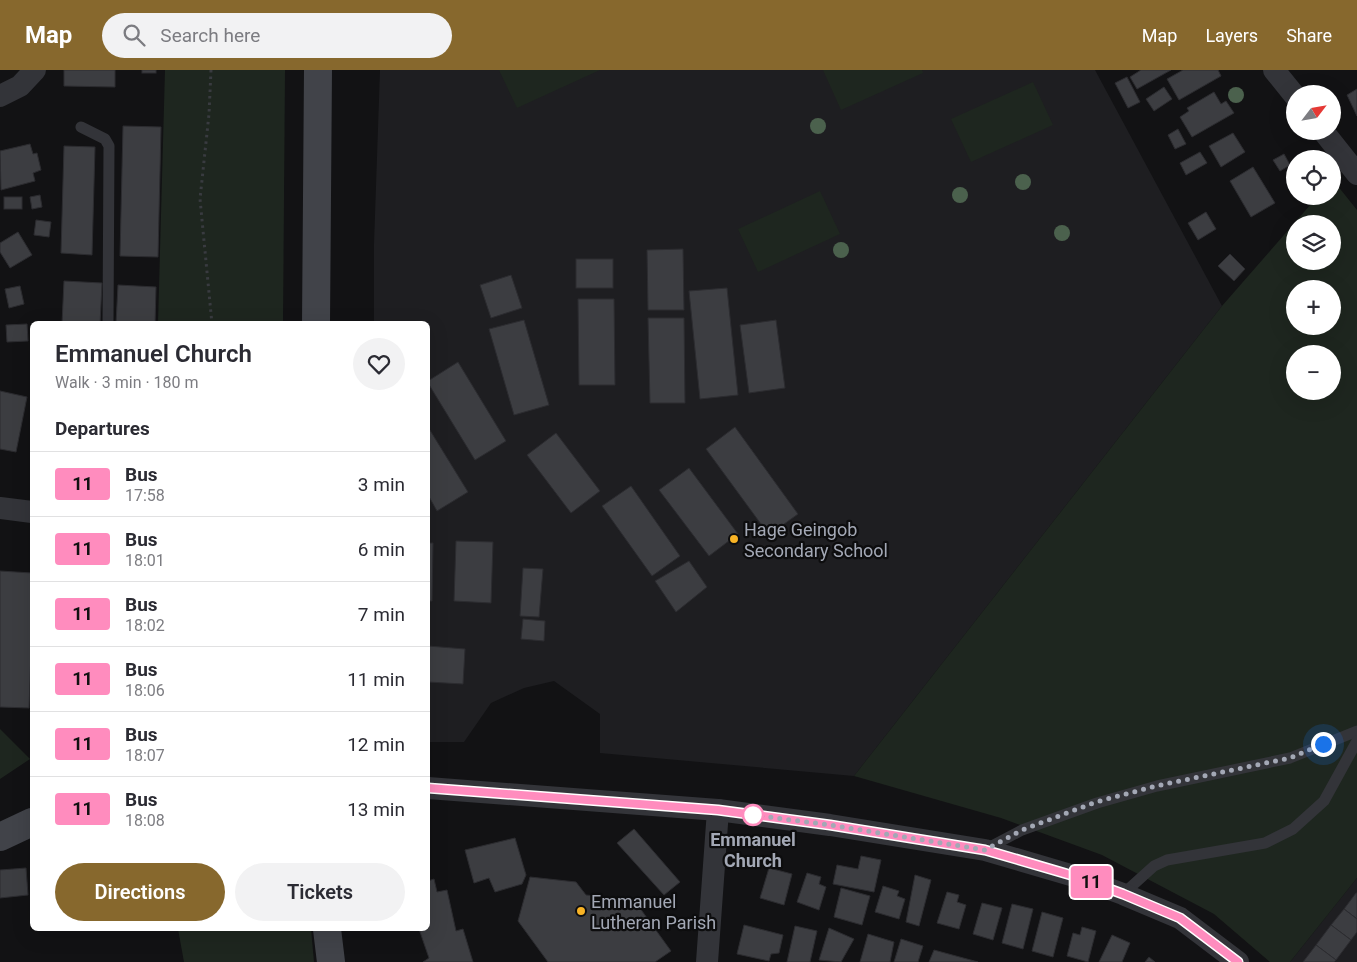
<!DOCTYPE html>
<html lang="en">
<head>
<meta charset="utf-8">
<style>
  body { margin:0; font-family:Roboto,sans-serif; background:#f2f2f3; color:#2b2b33; height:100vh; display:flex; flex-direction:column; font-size:19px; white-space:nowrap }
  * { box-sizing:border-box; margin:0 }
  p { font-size:16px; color:#7c7c81 }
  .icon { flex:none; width:28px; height:28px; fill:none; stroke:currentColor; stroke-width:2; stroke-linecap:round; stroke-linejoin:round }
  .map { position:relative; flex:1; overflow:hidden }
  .sheet { position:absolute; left:30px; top:251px; width:400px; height:610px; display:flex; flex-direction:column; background:#fff; border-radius:8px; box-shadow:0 5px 20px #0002 }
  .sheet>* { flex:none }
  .badge { padding:0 10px; border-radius:4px; font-size:18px; line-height:32px }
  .needle { width:32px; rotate:59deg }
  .buttons { position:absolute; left:1286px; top:15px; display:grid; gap:10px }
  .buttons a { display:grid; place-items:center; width:55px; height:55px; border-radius:50%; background:#fff; box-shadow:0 5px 20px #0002; font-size:25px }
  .you { position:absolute; width:25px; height:25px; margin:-12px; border:4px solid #fff; border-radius:50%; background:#1a73e8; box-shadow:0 0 0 8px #1a73e833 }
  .map>.badge { position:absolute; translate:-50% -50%; box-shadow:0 0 0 2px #fff }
  h2 { padding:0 25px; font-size:19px; line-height:45px }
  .round { display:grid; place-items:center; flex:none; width:52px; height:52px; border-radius:26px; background:#f2f2f3 }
  .headline { display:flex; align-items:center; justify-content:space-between; height:85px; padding:0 25px }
  h1 { font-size:24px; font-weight:600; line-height:38px }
  .action { display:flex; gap:10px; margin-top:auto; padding:10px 25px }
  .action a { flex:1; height:58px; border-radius:30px; background:#87682d; color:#fff; font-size:20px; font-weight:600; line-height:58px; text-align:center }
  .action a+a { background:#f2f2f3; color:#2b2b33 }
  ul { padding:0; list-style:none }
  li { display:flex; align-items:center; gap:15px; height:65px; padding:0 25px; border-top:1px solid #e1e1e2 }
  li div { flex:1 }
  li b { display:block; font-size:19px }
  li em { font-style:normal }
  li .badge { min-width:55px; font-weight:700; text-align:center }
  header { display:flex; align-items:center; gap:30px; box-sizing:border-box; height:70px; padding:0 25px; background:#87682d; color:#fff }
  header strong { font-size:24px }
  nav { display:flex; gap:28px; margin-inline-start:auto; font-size:18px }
  .search { width:350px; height:45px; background:#f2f2f3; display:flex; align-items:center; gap:12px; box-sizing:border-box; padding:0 18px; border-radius:28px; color:#7c7c81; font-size:19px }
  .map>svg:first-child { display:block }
  .built { fill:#1e1e21 }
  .green { fill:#1e261f; fill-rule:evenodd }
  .building { fill:#3c3d41; stroke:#2c2c30 }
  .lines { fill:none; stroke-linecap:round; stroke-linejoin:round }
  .path { stroke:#393b40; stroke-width:3; stroke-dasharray:2.5 4; stroke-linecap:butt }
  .lane { stroke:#333439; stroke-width:11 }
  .street { stroke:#333439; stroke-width:22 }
  .secondary { stroke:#414349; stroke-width:28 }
  .tree { fill:#4b614d }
  .line-casing { stroke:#fff; stroke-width:11 }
  .line { stroke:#ff8cbe; stroke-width:8 }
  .walk { stroke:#a3a8b5; stroke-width:5; stroke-dasharray:0 9 }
  .poi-dot { fill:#f8b325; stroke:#0d0d0e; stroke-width:2 }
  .stop-dot { fill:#fff; stroke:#ff8cbe; stroke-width:2.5 }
  .labels { text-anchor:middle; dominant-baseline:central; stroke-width:4.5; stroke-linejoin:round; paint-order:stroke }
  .poi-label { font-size:18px; fill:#a3a8b5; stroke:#0d0d0e; text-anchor:start }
  .stop-label { font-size:18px; font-weight:bold; fill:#a3a8b5; stroke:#0d0d0e }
</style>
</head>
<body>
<header>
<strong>Map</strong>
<div class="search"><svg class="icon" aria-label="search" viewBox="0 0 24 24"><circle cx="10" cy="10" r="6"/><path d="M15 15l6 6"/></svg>Search here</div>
<nav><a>Map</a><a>Layers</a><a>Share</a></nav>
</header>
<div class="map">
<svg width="1357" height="892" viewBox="0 0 1357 892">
  <rect width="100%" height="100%" fill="#121214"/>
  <!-- built -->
  <g class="built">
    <polygon points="380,0 1095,0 1222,236 854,706 600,683 600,644 554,611 524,618 491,633 464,672 428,672 428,254 374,254 374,174"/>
    <polygon points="1357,808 1357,892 1290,892"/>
  </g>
  <!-- green -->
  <g class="green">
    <polygon points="165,0 285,0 283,254 158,254"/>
    <polygon points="499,0 600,0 517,38"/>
    <polygon points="823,0 922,0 923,3 841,40"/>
    <polygon points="1033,12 1053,55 971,92 951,49"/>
    <path d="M1333,110l24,30v668l-67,84h-20l-56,-48 -112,-59 -101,-37 -147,-42 368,-470 96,-110h14zM1295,154h37v37h-37zM1295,219h37v37h-37zM1295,284h37v37h-37z"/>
    <polygon points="820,121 840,164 758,202 738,159"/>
    <polygon points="0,659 30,689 0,709"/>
    <polygon points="178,859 311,859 314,892 184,892"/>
  </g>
  <!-- building -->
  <g class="building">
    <polygon points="64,0 115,0 115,17 64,16"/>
    <rect x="142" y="0" width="14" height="3"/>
    <polygon points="1141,0 1171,0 1137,19 1130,7"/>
    <polygon points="1183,0 1218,0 1221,6 1179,30 1167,9"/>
    <polygon points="1127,7 1140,32 1128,38 1115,13"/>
    <polygon points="1164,17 1172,29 1154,41 1146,29"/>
    <polygon points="1357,19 1357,46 1347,25"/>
    <polygon points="1214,22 1221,34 1226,31 1234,43 1192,67 1180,47 1189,41 1187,38"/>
    <polygon points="123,56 161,57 158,187 120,186"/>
    <polygon points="1178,59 1186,74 1175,79 1168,65"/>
    <polygon points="1233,63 1245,82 1221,97 1209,76"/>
    <polygon points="30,74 33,84 37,83 41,100 33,103 35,111 1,120 0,81"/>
    <polygon points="64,76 95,77 92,185 61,183"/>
    <polygon points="1200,82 1207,93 1186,105 1180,93"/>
    <polygon points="1284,84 1290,95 1280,101 1273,90"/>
    <polygon points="1253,97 1275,133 1251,147 1230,111"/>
    <polygon points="40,125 42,137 32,139 30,127"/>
    <rect x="4" y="127" width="18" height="12"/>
    <polygon points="1206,142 1216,159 1198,170 1188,153"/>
    <polygon points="36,150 51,152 49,167 34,165"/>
    <polygon points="18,162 32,185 10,198 0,182 0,173"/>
    <polygon points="683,179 684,240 648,240 647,180"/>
    <polygon points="1230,184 1245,199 1234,211 1218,196"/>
    <rect x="576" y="189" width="37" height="29"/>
    <polygon points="511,205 522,238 491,248 480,215"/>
    <polygon points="64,211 102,213 100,254 62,254"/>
    <polygon points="118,215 156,217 155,254 116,254"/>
    <polygon points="20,216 24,234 9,238 5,219"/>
    <polygon points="727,218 738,325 700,329 689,221"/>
    <polygon points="578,229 614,229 615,315 579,315"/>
    <polygon points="648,248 684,248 685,333 650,333"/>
    <polygon points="524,250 549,335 514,345 489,259"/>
    <polygon points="776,250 785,318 749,323 740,255"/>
    <polygon points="27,254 28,271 7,272 6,255"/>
    <polygon points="458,292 506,371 475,390 428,313 428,311"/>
    <polygon points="0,321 27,327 16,382 0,379"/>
    <polygon points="428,357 468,422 437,441 428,425"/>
    <polygon points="735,357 798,444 769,465 706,379"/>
    <polygon points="556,363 600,421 571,443 527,385"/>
    <polygon points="689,398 738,464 709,486 659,420"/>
    <polygon points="631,416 680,486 652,506 602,436"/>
    <polygon points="456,471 493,472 491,533 454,531"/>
    <polygon points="428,473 433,473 432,531 428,531"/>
    <polygon points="689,491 707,517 676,542 655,511"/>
    <polygon points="523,498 543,499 539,547 520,546"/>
    <polygon points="0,501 32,503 32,553 29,638 0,637"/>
    <polygon points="523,549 545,551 544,571 521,569"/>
    <polygon points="428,576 465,579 463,614 428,612"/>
    <polygon points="634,759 680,812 664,825 617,773"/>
    <polygon points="515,768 526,805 522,814 495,822 489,808 474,813 465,780"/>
    <polygon points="861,786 881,790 874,822 833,814 837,795 858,799"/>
    <polygon points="26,798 28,825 0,828 0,800"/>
    <polygon points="769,798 792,804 784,835 760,828"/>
    <polygon points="807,803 821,807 819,814 826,817 819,840 797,832"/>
    <polygon points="915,805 931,810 919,856 906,852"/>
    <polygon points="530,807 576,812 586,825 634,830 671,881 655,892 548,892 518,851"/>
    <polygon points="434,809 437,822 447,820 456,861 463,859 473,892 423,892 429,888 419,859 428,859 428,811"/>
    <polygon points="883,816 899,821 897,826 905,829 899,849 875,842"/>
    <polygon points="841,818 870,826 862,855 834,847"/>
    <polygon points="947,822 959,825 957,832 966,835 959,859 937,853"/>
    <polygon points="1356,823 1357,823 1357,849 1344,839"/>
    <polygon points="982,833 1002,838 993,870 973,864"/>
    <polygon points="1012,834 1033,839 1023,879 1002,873"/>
    <polygon points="1344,839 1357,849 1357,862 1351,870 1331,855"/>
    <polygon points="1042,842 1063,848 1053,887 1032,881"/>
    <polygon points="744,855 783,865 779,883 771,884 769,891 737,884"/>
    <polygon points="1331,855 1351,870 1336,890 1316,875"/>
    <polygon points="795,856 817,861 810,892 787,892"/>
    <polygon points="1082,857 1096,861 1088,892 1067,886 1073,863 1080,865"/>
    <polygon points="829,858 854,869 841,892 819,890"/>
    <polygon points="868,864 894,872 890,892 860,892"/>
    <polygon points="1112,865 1130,873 1122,892 1099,892"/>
    <polygon points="901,869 923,876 918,892 894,892"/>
    <polygon points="1316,875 1336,890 1334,892 1303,892"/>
    <polygon points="934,880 978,892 929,892"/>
    <polygon points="1149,887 1155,892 1145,892"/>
  </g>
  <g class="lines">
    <!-- path -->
    <polyline class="path" points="211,0 209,44 200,129 212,254"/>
    <!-- lane -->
    <g class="lane">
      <polyline points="81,57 105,69 109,76 108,254"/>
      <polyline points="986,779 1022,760 1097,733 1157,716 1290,688 1357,661"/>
      <polyline points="1123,824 1154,796 1167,790 1265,773 1293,759 1324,731 1357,671"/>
    </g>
    <!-- street -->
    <g class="street">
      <polyline points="1274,0 1295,26"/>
      <polyline points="0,26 20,16 35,0"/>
      <polyline points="1323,61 1357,104"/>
      <polyline points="0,438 32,442"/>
      <polyline points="428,718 718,740 830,755 985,780 1074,806 1123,824 1180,848 1238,892"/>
      <polyline points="707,892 718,740"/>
    </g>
    <!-- secondary -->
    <g class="secondary">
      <polyline points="316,254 318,0"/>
      <polyline points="0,767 32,752"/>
      <polyline points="327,859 331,892"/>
    </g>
  </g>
  <!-- trees -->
  <g class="tree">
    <circle cx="1236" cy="25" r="8"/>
    <circle cx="818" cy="56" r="8"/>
    <circle cx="1023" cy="112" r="8"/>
    <circle cx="960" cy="125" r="8"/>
    <circle cx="1062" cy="163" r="8"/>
    <circle cx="841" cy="180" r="8"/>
  </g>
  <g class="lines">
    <!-- line casing -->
    <g class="line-casing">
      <polyline id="line" points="428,718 718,740 830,755 985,780 1074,806 1123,824 1180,848 1238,892"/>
    </g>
    <!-- line -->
    <use href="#line" class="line"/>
    <!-- walk -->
    <polyline class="walk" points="753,745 830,755 985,780 1022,760 1096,732 1156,716 1290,688 1323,674"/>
  </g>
  <!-- markers -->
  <g class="poi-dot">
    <circle cx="734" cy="469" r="5"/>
    <circle cx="581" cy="841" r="5"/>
  </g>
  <circle class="stop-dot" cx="753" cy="745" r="10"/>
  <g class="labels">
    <!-- poi labels -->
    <g class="poi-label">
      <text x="744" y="459">Hage Geingob<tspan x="744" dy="21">Secondary School</tspan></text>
      <text x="591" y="831">Emmanuel<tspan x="591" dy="21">Lutheran Parish</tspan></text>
    </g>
    <!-- stop labels -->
    <g class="stop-label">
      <text x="753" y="769">Emmanuel<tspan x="753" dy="21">Church</tspan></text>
    </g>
  </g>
</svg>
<div class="buttons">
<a><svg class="needle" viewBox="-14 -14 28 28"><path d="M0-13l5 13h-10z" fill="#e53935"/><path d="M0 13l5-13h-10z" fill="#7c7c81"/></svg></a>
<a><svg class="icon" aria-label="locate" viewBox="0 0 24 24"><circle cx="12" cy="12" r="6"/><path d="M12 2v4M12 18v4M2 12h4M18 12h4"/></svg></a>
<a><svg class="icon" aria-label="layers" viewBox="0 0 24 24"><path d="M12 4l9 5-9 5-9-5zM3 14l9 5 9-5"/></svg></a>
<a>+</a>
<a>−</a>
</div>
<div class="you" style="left:1323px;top:674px"></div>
<b class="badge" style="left:1091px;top:812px;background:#ff8cbe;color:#111">11</b>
<section class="sheet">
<div class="headline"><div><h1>Emmanuel Church</h1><p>Walk · 3 min · 180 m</p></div><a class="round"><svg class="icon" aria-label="heart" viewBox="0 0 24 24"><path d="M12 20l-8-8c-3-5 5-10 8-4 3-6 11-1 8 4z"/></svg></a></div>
<h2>Departures</h2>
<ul>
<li><span class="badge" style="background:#ff8cbe;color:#111">11</span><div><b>Bus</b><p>17:58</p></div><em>3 min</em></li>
<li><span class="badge" style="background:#ff8cbe;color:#111">11</span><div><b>Bus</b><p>18:01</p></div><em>6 min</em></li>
<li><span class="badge" style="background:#ff8cbe;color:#111">11</span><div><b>Bus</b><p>18:02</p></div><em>7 min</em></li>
<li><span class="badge" style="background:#ff8cbe;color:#111">11</span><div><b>Bus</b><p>18:06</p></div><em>11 min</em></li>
<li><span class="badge" style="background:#ff8cbe;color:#111">11</span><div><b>Bus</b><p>18:07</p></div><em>12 min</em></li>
<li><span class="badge" style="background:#ff8cbe;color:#111">11</span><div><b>Bus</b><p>18:08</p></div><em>13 min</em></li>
</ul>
<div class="action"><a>Directions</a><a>Tickets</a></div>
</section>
</div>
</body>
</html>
